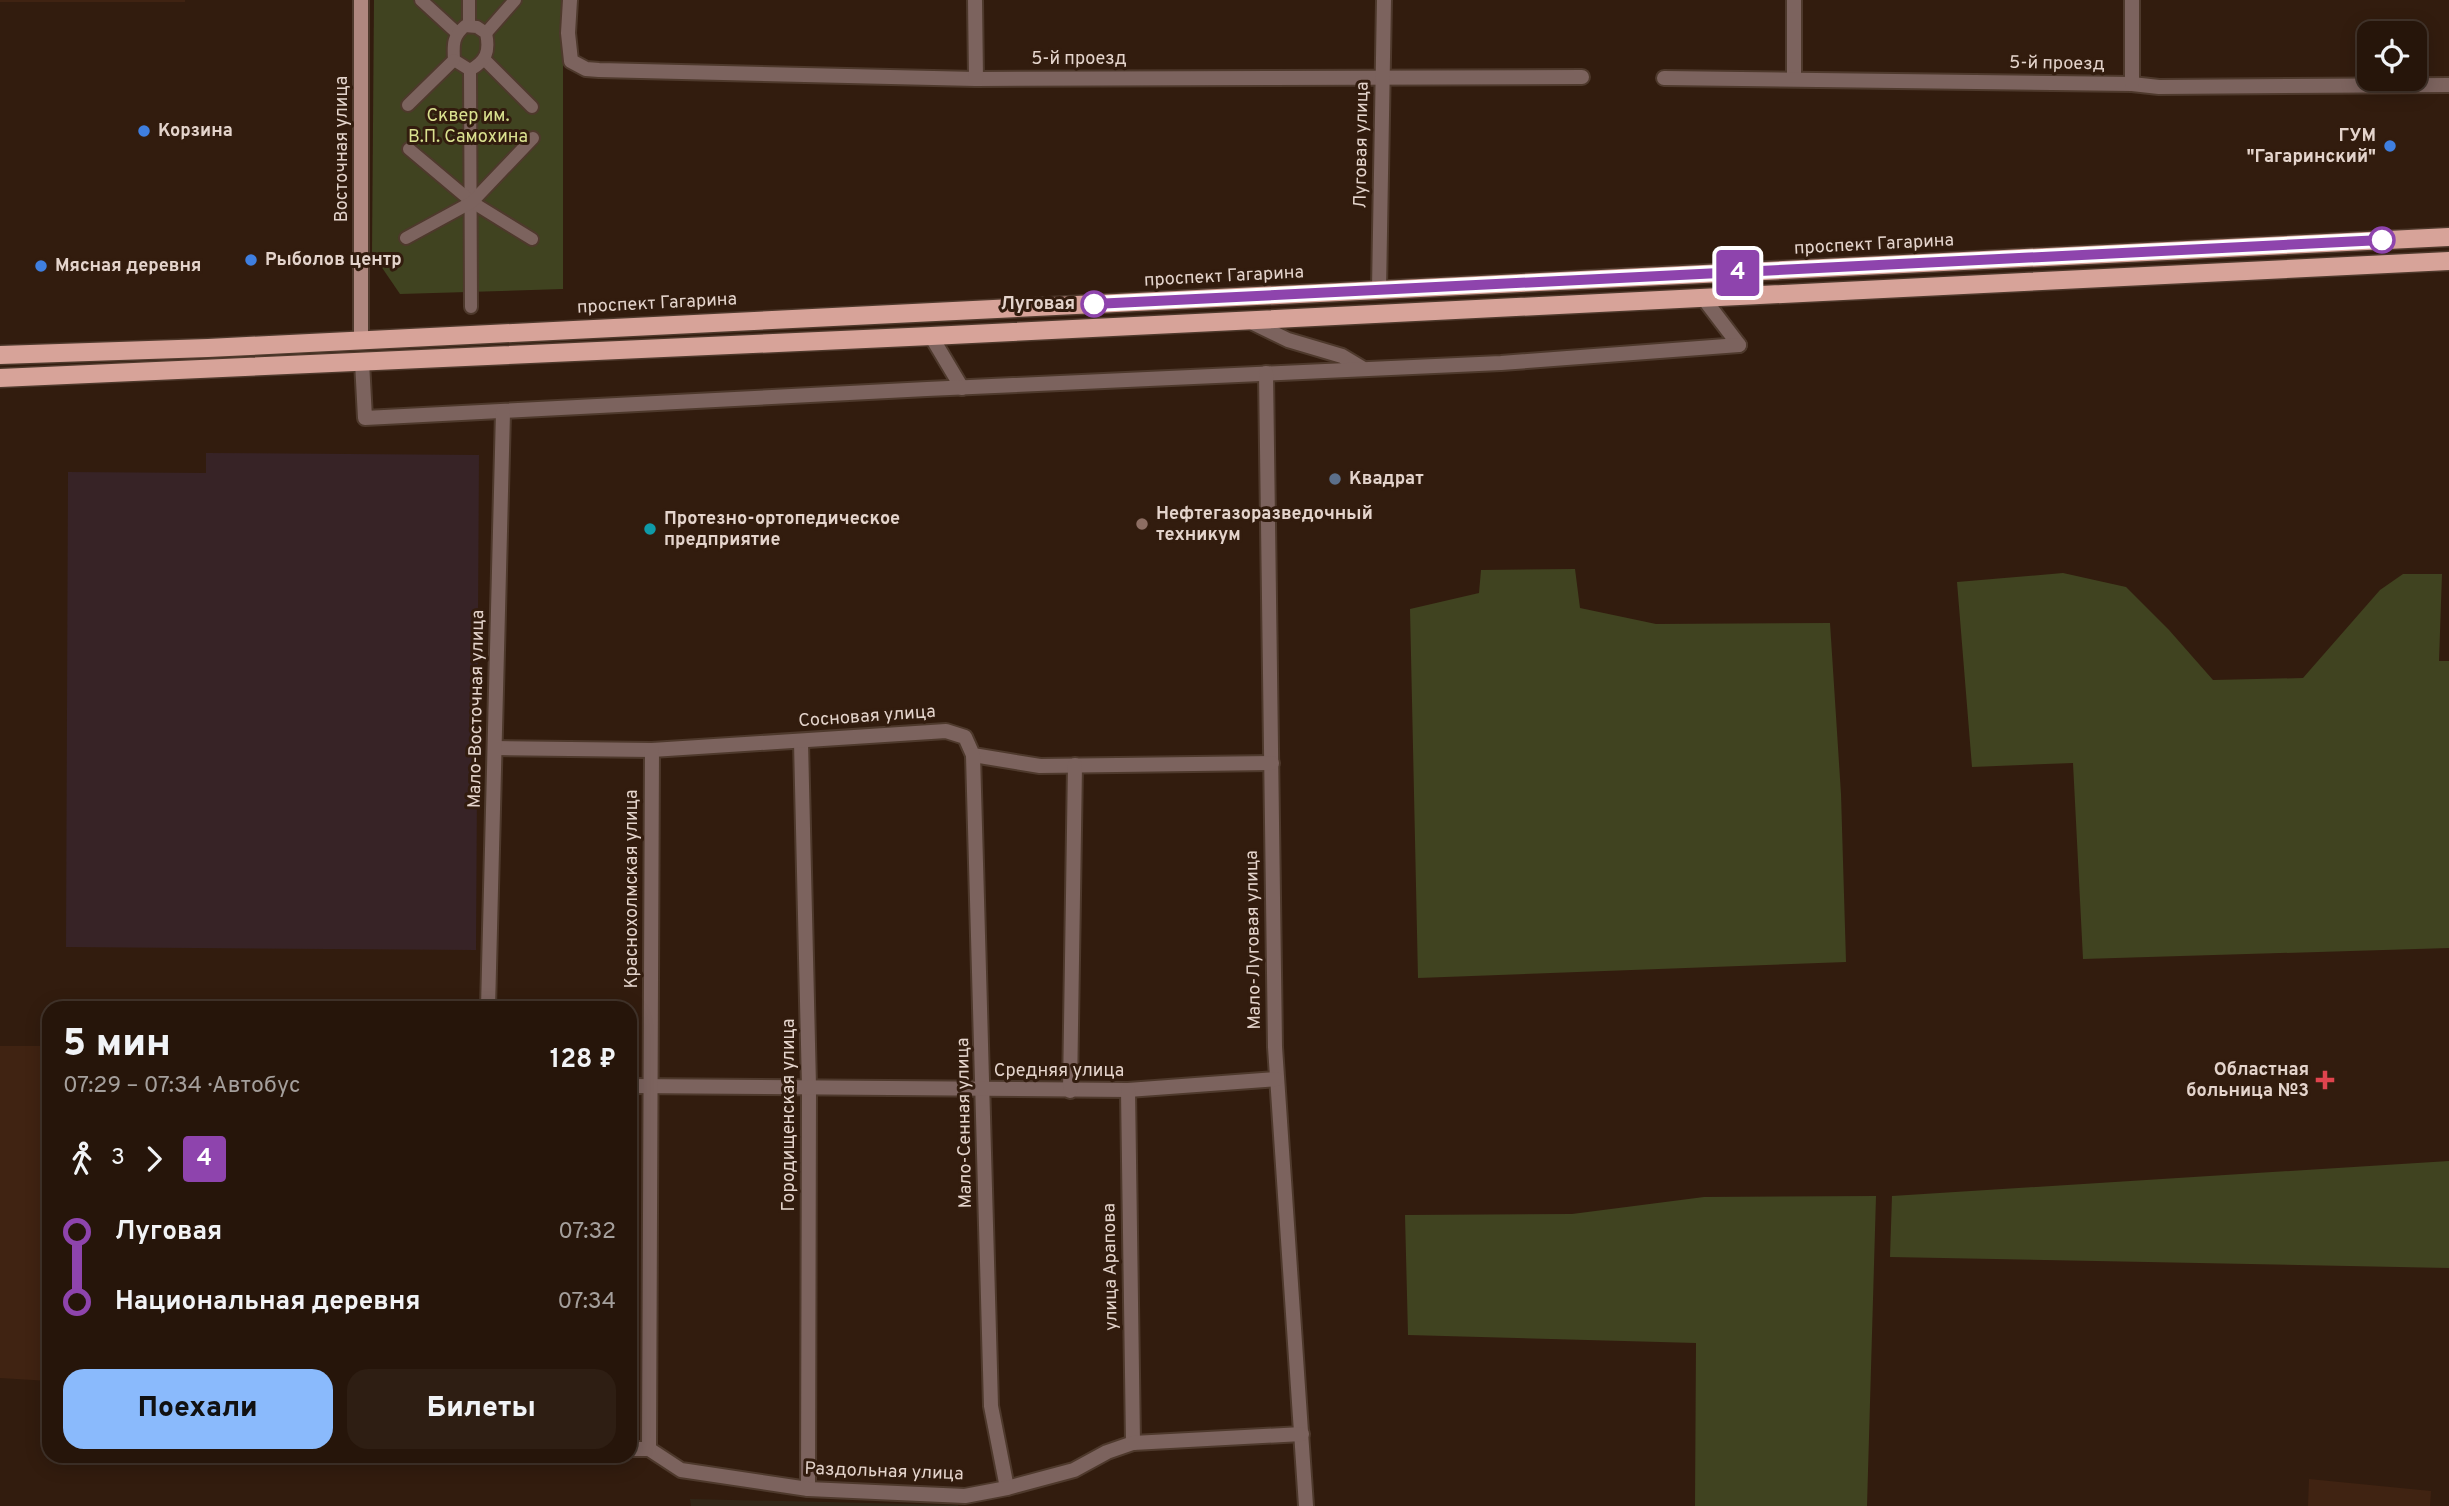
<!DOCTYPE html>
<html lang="ru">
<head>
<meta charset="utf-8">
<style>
  body { margin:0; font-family:Overpass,sans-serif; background:#2e1e13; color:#f1f3f6; height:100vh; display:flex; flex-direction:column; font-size:26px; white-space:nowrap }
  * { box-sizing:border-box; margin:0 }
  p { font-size:23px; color:#a49f9c }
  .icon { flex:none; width:38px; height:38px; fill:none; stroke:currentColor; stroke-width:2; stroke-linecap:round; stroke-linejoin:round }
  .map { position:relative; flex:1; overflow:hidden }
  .side { position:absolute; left:42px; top:1001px; width:595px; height:462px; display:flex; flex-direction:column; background:#26150a; border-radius:21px; box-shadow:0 4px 18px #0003,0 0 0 2px #42342b }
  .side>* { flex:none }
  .badge { padding:0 14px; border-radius:5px; font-size:24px; line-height:46px }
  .buttons { position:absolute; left:2357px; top:21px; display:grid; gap:14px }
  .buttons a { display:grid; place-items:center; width:70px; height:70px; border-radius:14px; background:#26150a; box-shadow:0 4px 18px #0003,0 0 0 2px #42342b; font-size:35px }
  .map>.badge { position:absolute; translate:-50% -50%; box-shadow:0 0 0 4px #fff }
  .legs { display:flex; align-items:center; gap:10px; height:77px; padding:0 21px; font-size:23px }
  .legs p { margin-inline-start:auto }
  .headline { display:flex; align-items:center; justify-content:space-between; height:119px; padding:0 21px }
  h1 { font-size:38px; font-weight:800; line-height:52px }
  .cta { display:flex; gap:14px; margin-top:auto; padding:14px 21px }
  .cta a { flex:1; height:80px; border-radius:21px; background:#8abafc; color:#111; font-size:28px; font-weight:800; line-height:80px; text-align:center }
  .cta a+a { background:#2e1e13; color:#f1f3f6 }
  ul { padding:0 21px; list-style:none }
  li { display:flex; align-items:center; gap:24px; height:70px; font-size:26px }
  li i { display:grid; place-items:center; width:10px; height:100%; margin:0 9px; background:currentColor }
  li i::after { content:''; width:18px; height:18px; margin:-9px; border:5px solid; border-radius:50%; background:#26150a }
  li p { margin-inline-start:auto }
  li:first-child i { background:linear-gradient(#0000 50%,currentColor 0) }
  li:last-child i { background:linear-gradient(currentColor 50%,#0000 0) }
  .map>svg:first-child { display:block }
  .built { fill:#402312 }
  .industrial { fill:#322718 }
  .medical { fill:#372326 }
  .green { fill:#404320 }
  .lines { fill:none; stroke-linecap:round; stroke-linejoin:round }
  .pedestrian-casing { stroke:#4e392c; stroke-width:16 }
  .minor-casing { stroke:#4e392c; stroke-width:18 }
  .secondary-casing { stroke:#4e392c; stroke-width:18 }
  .primary-casing { stroke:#4e392c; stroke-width:21 }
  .pedestrian { stroke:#7c635e; stroke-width:12 }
  .minor { stroke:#7c635e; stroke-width:14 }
  .secondary { stroke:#af877f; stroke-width:14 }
  .primary { stroke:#d7a399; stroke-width:18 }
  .line-1-casing { stroke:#fff; stroke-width:16 }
  .line-1 { stroke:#8e44ad; stroke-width:10 }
  .shop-dot { fill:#3f7fe0; stroke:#321c0e; stroke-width:2.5 }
  .stop-1-dot { fill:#fff; stroke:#8e44ad; stroke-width:3.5 }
  .service-dot { fill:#5c6f8a; stroke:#321c0e; stroke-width:2.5 }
  .education-dot { fill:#8d6e63; stroke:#321c0e; stroke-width:2.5 }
  .culture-dot { fill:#0f9aa8; stroke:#321c0e; stroke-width:2.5 }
  .health-dot { fill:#e0444e; stroke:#321c0e; stroke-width:2.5 }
  .labels { text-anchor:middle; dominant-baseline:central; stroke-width:6; stroke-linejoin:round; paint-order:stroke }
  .street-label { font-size:18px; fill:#e4d4cc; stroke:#321c0e }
  .park-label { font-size:18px; fill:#dae18f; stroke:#321c0e }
  .poi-label { font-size:18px; font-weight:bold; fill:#e4d4cc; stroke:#321c0e; text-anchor:start }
  .stop-label { font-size:18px; font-weight:bold; fill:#e4d4cc; stroke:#321c0e; text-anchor:end }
</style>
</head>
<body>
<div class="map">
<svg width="2449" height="1506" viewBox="0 0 2449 1506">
  <rect width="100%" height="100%" fill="#321c0e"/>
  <!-- built -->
  <g class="built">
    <rect x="0" y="0" width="185" height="2"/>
    <polygon points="0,1046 49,1046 49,1381 0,1378"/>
    <polygon points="2309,1479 2431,1491 2430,1506 2308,1506"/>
  </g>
  <!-- industrial -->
  <polygon class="industrial" points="690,1499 958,1505 958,1506 691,1506"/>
  <!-- medical -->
  <polygon class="medical" points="206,453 479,455 476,950 66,947 68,472 206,473"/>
  <!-- green -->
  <g class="green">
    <polygon points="374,0 563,0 563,289 400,294 372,253"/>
    <polygon points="1575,569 1580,608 1656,624 1830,623 1841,794 1846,962 1418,978 1410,609 1479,593 1481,570"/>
    <polygon points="2063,573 2126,587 2169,630 2213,680 2303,678 2380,590 2403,574 2442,574 2439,661 2449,661 2449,948 2083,959 2073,763 1972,767 1957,582"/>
    <polygon points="2449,1161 2449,1268 1890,1257 1892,1196"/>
    <polygon points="1876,1196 1867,1506 1695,1506 1696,1343 1408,1335 1405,1215 1572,1214 1704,1197"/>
  </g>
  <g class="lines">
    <!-- pedestrian casing -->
    <g class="pedestrian-casing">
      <g id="pedestrian">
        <polyline points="421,0 457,33"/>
        <polyline points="469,26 469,0"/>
        <polyline points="486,33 515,0"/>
        <polyline points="485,60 532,107"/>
        <path d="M470,70l-16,-10c-1,-16 -1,-24 11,-34l12,1 9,6c4,19 0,28 -16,37l1,237"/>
        <polyline points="408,105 454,60"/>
        <polyline points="409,149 472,202 532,239"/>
        <polyline points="406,238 472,202 533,138"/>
      </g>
    </g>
    <!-- minor casing -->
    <g class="minor-casing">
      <g id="minor">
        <polyline points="570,0 568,33 571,61 586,69 599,70 976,79 1582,77"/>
        <polyline points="975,0 976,79"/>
        <polyline points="1794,0 1794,78"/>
        <polyline points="1664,78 2132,84 2159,87 2449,85"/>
        <polyline points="2132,84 2132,0"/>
        <polyline points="1379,290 1384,0"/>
        <polyline points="1704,299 1739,345"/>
        <polyline points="1249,321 1288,340 1342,356 1362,368"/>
        <polyline points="931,336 962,388"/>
        <polyline points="362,362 365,418 927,389 1501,363 1739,345"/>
        <polyline points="1266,373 1275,1047 1306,1506"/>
        <polyline points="801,742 809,1087 808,1489"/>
        <polyline points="495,748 652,750 946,731 965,737 973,755 1040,766 1272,763"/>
        <polyline points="973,755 991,1406 1007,1488"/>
        <polyline points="488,1008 503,412"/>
        <polyline points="630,1086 1128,1090 1277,1079"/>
        <polyline points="1128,1090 1133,1443"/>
        <polyline points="1070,1091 1075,765"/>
        <polyline points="630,1449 649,1449 681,1470 808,1489 965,1496 1007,1488 1074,1470 1107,1452 1133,1443 1302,1434"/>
        <polyline points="649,1449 652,750"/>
      </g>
    </g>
    <!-- secondary casing -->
    <g class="secondary-casing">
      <polyline id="secondary" points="361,340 361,0"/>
    </g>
    <!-- primary casing -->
    <g class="primary-casing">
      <g id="primary">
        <polyline points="0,355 208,348 2449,237"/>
        <polyline points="0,378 931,336 2449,261"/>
      </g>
    </g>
    <!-- pedestrian -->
    <use href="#pedestrian" class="pedestrian"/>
    <!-- minor -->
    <use href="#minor" class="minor"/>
    <!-- secondary -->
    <use href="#secondary" class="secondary"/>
    <!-- primary -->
    <use href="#primary" class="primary"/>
  </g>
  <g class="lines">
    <!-- line-1 casing -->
    <g class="line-1-casing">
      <polyline id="line-1" points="1094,304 2382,240"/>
    </g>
    <!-- line-1 -->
    <use href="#line-1" class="line-1"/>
  </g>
  <!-- markers -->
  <g class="shop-dot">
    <circle cx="144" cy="131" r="7"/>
    <circle cx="2390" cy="146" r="7"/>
    <circle cx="251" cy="260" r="7"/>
    <circle cx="41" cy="266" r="7"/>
  </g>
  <g class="stop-1-dot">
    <circle cx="2382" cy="240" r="12"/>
    <circle cx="1094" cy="304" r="12"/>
  </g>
  <circle class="service-dot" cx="1335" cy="479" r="7"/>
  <circle class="education-dot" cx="1142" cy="524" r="7"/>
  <circle class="culture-dot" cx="650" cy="529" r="7"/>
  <path class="health-dot" d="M2321.5 1069.5h7v7h7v7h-7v7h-7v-7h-7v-7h7z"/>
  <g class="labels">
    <!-- street labels -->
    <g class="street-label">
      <text x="1079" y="59">5-й проезд</text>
      <text transform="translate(2057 64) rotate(1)">5-й проезд</text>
      <text transform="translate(1362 145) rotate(-89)">Луговая улица</text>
      <text transform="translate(342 149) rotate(-90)">Восточная улица</text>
      <text transform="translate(1874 245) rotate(-3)">проспект Гагарина</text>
      <text transform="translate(1224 277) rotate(-3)">проспект Гагарина</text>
      <text transform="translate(657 304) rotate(-3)">проспект Гагарина</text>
      <text transform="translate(477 709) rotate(-89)">Мало-Восточная улица</text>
      <text transform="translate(867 717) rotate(-4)">Сосновая улица</text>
      <text transform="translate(632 889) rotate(-90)">Краснохолмская улица</text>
      <text transform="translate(1254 940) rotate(-91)">Мало-Луговая улица</text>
      <text x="1059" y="1071">Средняя улица</text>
      <text transform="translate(789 1115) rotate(-90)">Городищенская улица</text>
      <text transform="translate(965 1123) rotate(-91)">Мало-Сенная улица</text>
      <text transform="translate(1111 1267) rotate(-91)">улица Арапова</text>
      <text transform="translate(884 1472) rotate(2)">Раздольная улица</text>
    </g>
    <!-- park labels -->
    <g class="park-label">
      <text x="468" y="116">Сквер им.<tspan x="468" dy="21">В.П. Самохина</tspan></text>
    </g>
    <!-- poi labels -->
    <g class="poi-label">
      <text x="158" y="131">Корзина</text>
      <text x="2376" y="136" text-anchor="end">ГУМ<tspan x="2376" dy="21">"Гагаринский"</tspan></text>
      <text x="265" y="260">Рыболов центр</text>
      <text x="55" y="266">Мясная деревня</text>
      <text x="1349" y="479">Квадрат</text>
      <text x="1156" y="514">Нефтегазоразведочный<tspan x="1156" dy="21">техникум</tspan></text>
      <text x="664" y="519">Протезно-ортопедическое<tspan x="664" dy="21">предприятие</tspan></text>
      <text x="2309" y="1070" text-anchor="end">Областная<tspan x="2309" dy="21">больница №3</tspan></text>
    </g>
    <!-- stop labels -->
    <g class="stop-label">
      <text x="1075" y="304">Луговая</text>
    </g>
  </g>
</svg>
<div class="buttons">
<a><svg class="icon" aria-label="locate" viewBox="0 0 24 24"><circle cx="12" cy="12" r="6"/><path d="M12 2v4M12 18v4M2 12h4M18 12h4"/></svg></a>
</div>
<b class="badge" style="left:1738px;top:273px;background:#8e44ad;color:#fff">4</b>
<section class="side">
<div class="headline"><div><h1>5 мин</h1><p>07:29 – 07:34 · Автобус</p></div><b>128 ₽</b></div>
<div class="legs"><svg class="icon" aria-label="walk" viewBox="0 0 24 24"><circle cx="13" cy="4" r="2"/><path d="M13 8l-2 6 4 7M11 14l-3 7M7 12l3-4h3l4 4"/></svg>3<svg class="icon" aria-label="forward" viewBox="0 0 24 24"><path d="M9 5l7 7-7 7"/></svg><b class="badge" style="background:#8e44ad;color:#fff">4</b></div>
<ul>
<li><i style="color:#8e44ad"></i><b>Луговая</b><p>07:32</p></li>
<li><i style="color:#8e44ad"></i><b>Национальная деревня</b><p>07:34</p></li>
</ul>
<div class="cta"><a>Поехали</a><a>Билеты</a></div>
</section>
</div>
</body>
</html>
